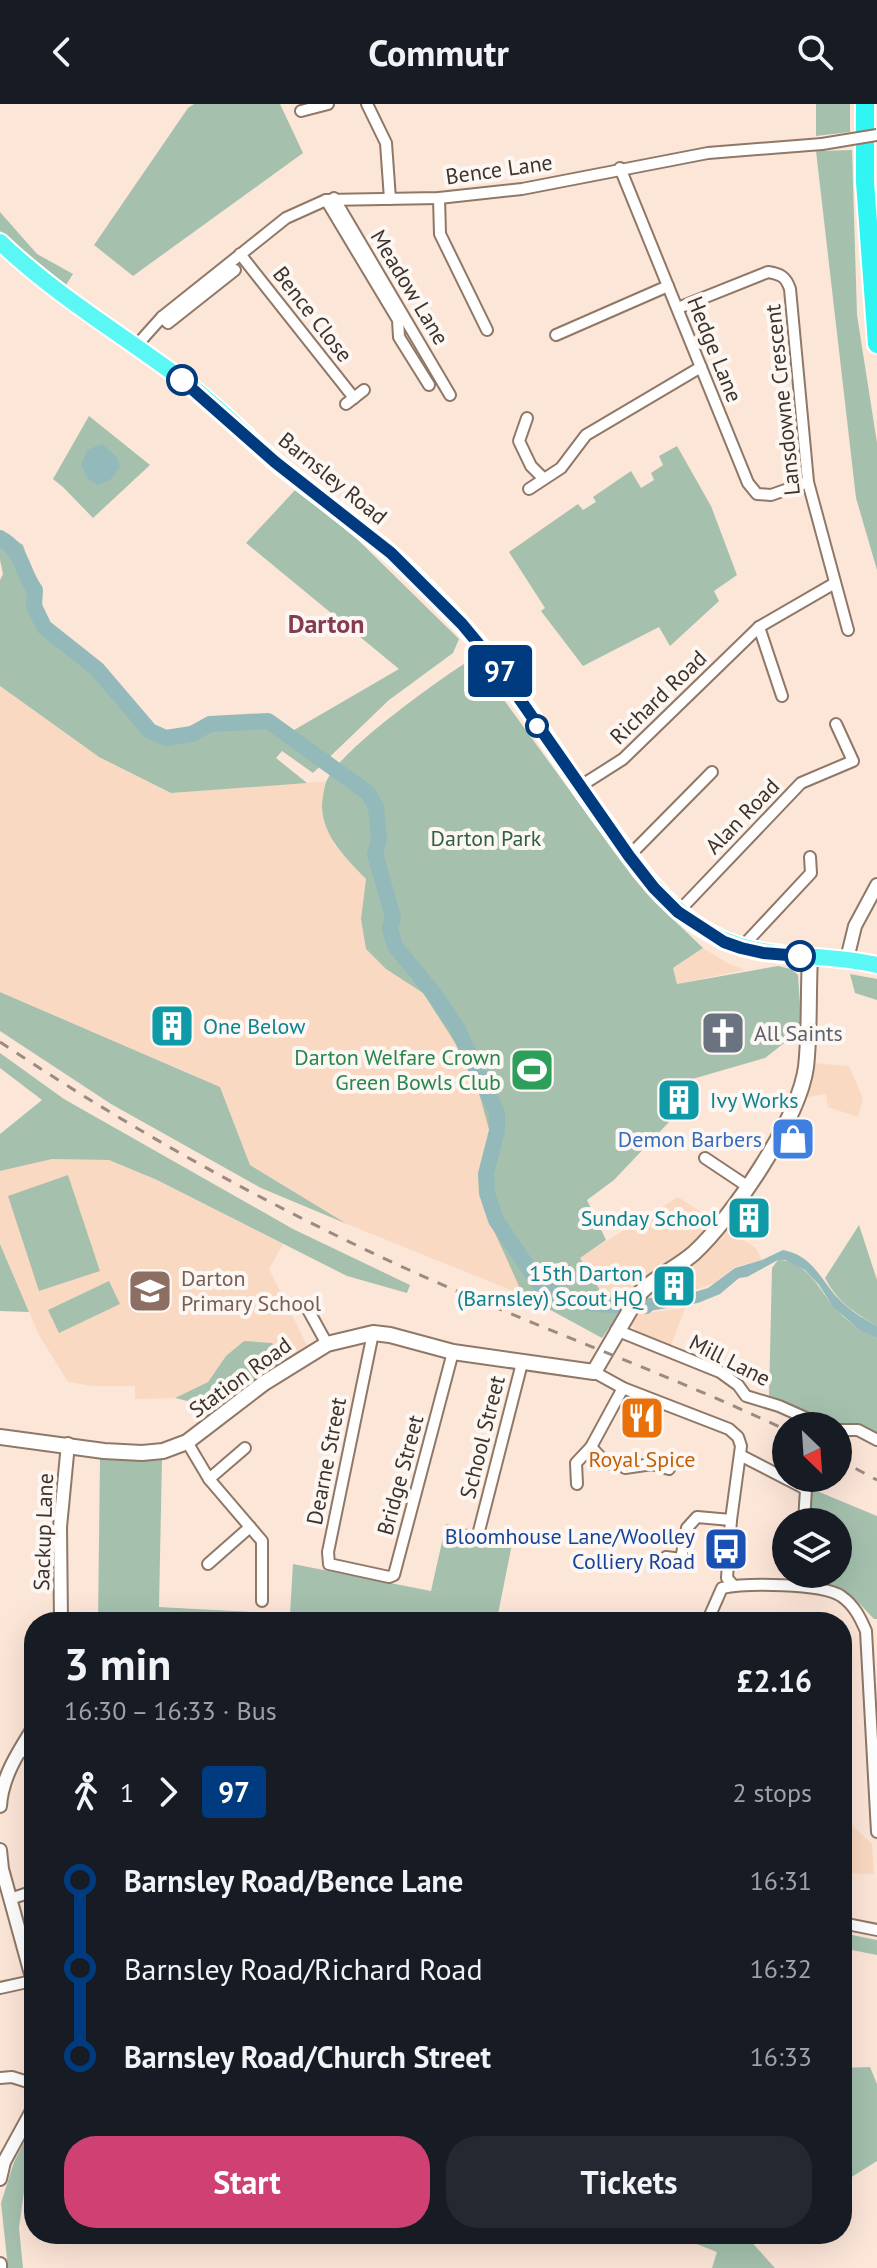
<!DOCTYPE html>
<html lang="en">
<head>
<meta charset="utf-8">
<style>
  body { margin:0; font-family:"PT Sans",sans-serif; background:#242831; color:#f1f3f6; height:100vh; display:flex; flex-direction:column; font-size:30px; white-space:nowrap }
  * { box-sizing:border-box; margin:0 }
  p { font-size:26px; color:#9ea1a6 }
  .icon { flex:none; width:44px; height:44px; fill:none; stroke:currentColor; stroke-width:2; stroke-linecap:round; stroke-linejoin:round }
  .map { position:relative; flex:1; overflow:hidden }
  .details { position:absolute; left:24px; top:1508px; width:828px; height:632px; display:flex; flex-direction:column; background:#171b24; border-radius:32px; box-shadow:0 8px 32px #0002 }
  .details>* { flex:none }
  .badge { padding:0 16px; border-radius:6px; font-size:28px; line-height:52px }
  .needle { width:52px; rotate:155deg }
  .tools { position:absolute; left:772px; top:1308px; display:grid; gap:16px }
  .tools a { display:grid; place-items:center; width:80px; height:80px; border-radius:50%; background:#171b24; box-shadow:0 8px 32px #0002; font-size:40px }
  .map>.badge { position:absolute; translate:-50% -50%; box-shadow:0 0 0 4px #fff }
  .legs { display:flex; align-items:center; gap:12px; height:88px; padding:0 40px; font-size:26px }
  .legs p { margin-inline-start:auto }
  .headline { display:flex; align-items:center; justify-content:space-between; height:136px; padding:0 40px }
  h1 { font-size:44px; font-weight:600; line-height:60px }
  .cta { display:flex; gap:16px; margin-top:auto; padding:16px 40px }
  .cta a { flex:1; height:92px; border-radius:32px; background:#ce4172; color:#fff; font-size:32px; font-weight:600; line-height:92px; text-align:center }
  .cta a+a { background:#242831; color:#f1f3f6 }
  ul { padding:0 40px; list-style:none }
  li { display:flex; align-items:center; gap:28px; height:88px; font-size:30px }
  li i { display:grid; place-items:center; width:12px; height:100%; margin:0 10px; background:currentColor }
  li i::after { content:''; width:20px; height:20px; margin:-10px; border:6px solid; border-radius:50%; background:#171b24 }
  li p { margin-inline-start:auto }
  li:first-child i { background:linear-gradient(#0000 50%,currentColor 0) }
  li:last-child i { background:linear-gradient(currentColor 50%,#0000 0) }
  header { display:flex; justify-content:space-between; align-items:center; height:104px; padding:0 40px; background:#171b24; font-size:36px; font-weight:600 }
  .map>svg:first-child { display:block }
  .built { fill:#fad9c2 }
  .green { fill:#a5c1ae }
  .water { fill:#93b9ba }
  .lines { fill:none; stroke-linecap:round; stroke-linejoin:round }
  .river { stroke:#93b9ba; stroke-width:16 }
  .minor-casing { stroke:#8f7867; stroke-width:14 }
  .tertiary-casing { stroke:#8f7867; stroke-width:16 }
  .secondary-casing { stroke:#8f7867; stroke-width:18 }
  .trunk-casing { stroke:#fff; stroke-width:20 }
  .motorway-casing { stroke:#fff; stroke-width:22 }
  .minor { stroke:#fff; stroke-width:10 }
  .tertiary { stroke:#fff; stroke-width:12 }
  .secondary { stroke:#fff; stroke-width:14 }
  .trunk { stroke:#5af7f4; stroke-width:16 }
  .motorway { stroke:#31f5f2; stroke-width:18 }
  .rail { stroke:#9b8a80; stroke-width:3; stroke-dasharray:10 10; stroke-linecap:butt }
  .minor-bridge-casing { stroke:#8f7867; stroke-width:14; stroke-linecap:butt }
  .minor-bridge { stroke:#fff; stroke-width:10 }
  .line-1-casing { stroke:#fff; stroke-width:18 }
  .line-1 { stroke:#003b80; stroke-width:12 }
  .stop-1-dot { fill:#fff; stroke:#003b80; stroke-width:4 }
  .labels { text-anchor:middle; dominant-baseline:central; stroke-width:8; stroke-linejoin:round; paint-order:stroke }
  .street-label { font-size:22px; fill:#3e332c; stroke:#fdf7f3 }
  .park-label { font-size:22px; fill:#306044; stroke:#fdf7f3 }
  .culture-label { font-size:22px; fill:#0d838f; stroke:#fdf7f3; text-anchor:start }
  .worship-label { font-size:22px; fill:#5b616d; stroke:#fdf7f3; text-anchor:start }
  .leisure-label { font-size:22px; fill:#27864d; stroke:#fdf7f3; text-anchor:end }
  .shop-label { font-size:22px; fill:#366cbe; stroke:#fdf7f3; text-anchor:end }
  .education-label { font-size:22px; fill:#785e54; stroke:#fdf7f3; text-anchor:start }
  .food-label { font-size:22px; fill:#c56008; stroke:#fdf7f3 }
  .transit-label { font-size:22px; fill:#164399; stroke:#fdf7f3; text-anchor:end }
  .quarter-label { font-size:26px; font-weight:bold; fill:#833c51; stroke:#fdf7f3 }
</style>
</head>
<body>
<header><svg class="icon" aria-label="back" viewBox="0 0 24 24"><path d="M15 5l-7 7 7 7"/></svg>Commutr<svg class="icon" aria-label="search" viewBox="0 0 24 24"><circle cx="10" cy="10" r="6"/><path d="M15 15l6 6"/></svg></header>
<div class="map">
<svg width="877" height="2164" viewBox="0 0 877 2164">
  <rect width="100%" height="100%" fill="#fce6d8"/>
  <!-- built -->
  <g class="built">
    <polygon points="0,582 99,653 171,689 327,677 322,702 335,741 366,775 361,815 386,865 423,889 461,948 480,989 491,1033 482,1078 484,1105 523,1191 347,1120 250,1061 220,983 0,888"/>
    <polygon points="703,844 727,859 745,866 677,880 673,864"/>
    <polygon points="812,959 849,962 863,995 858,1013 828,1003 826,990 802,994"/>
    <polygon points="52,1054 109,1056 157,1076 283,1140 269,1165 307,1241 288,1257 226,1252 208,1278 175,1294 135,1295 135,1282 93,1282 68,1278 39,1231 0,1140 0,1067"/>
    <polygon points="678,1093 756,1144 762,1156 735,1163 714,1179 687,1189 672,1163 629,1195 601,1188 579,1154"/>
    <polygon points="685,1204 671,1241 635,1227 631,1219 638,1210"/>
    <polygon points="842,1712 872,1740 874,1770 843,1769"/>
  </g>
  <!-- green -->
  <g class="green">
    <polygon points="194,0 280,0 303,49 133,172 94,141 188,4"/>
    <polygon points="816,0 850,0 850,28 816,32"/>
    <polygon points="852,46 857,211 877,339 877,466 856,394 816,47"/>
    <polygon points="0,108 37,150 73,170 66,181 0,127"/>
    <polygon points="89,312 150,361 93,414 63,383 53,375"/>
    <polygon points="677,342 711,402 737,471 714,487 719,497 670,542 659,523 583,562 541,507 545,504 509,448 578,400 583,406 596,398 593,393 631,367 641,384 654,376 651,369 663,361 659,352"/>
    <polygon points="296,385 358,436 459,535 453,549 389,596 313,669 282,647 276,654 307,679 171,689 99,653 0,582 0,476 3,470 0,456 0,426 23,441 38,485 37,501 49,521 102,562 155,623 170,629 210,615 270,612 294,626 399,565 246,439"/>
    <path d="M467,558l10,1 155,213 20,23 51,49 -30,20 4,16 101,-18 13,3 7,6 4,61 -10,1 -27,21 -107,31 12,32 -56,59 -27,20 19,40 -26,18 21,34 28,7 -27,39 -79,-43 -39,-86 -2,-27 9,-45 -12,-44 -18,-41 -38,-59 -37,-24 -20,-20 -5,-30 5,-40c-19,-20 -43,-42 -44,-72 0,-7 2,-18 4,-25 12,-30 111,-101 141,-120z"/>
    <polygon points="850,870 877,875 877,896 855,889"/>
    <polygon points="0,888 220,983 250,1061 347,1120 261,1084 111,1000 0,927"/>
    <polygon points="0,949 64,995 293,1125 410,1181 407,1189 347,1172 157,1076 109,1056 52,1055 0,1067 0,1030 42,996 0,964"/>
    <polygon points="68,1071 100,1167 39,1187 8,1092"/>
    <path d="M859,1121l18,55v46c-24,-15 -38,-22 -52,-48z"/>
    <polygon points="0,1140 29,1208 0,1207"/>
    <path d="M778,1156c29,0 41,30 57,48 11,13 27,23 42,30v102l-47,-15 -31,-17 -30,-11 3,-129z"/>
    <polygon points="109,1177 120,1200 59,1229 48,1206"/>
    <polygon points="244,1237 272,1239 288,1257 225,1306 175,1294 208,1278 226,1252"/>
    <polygon points="100,1355 162,1356 159,1503 290,1510 293,1460 431,1487 446,1420 513,1435 497,1515 551,1518 98,1518"/>
    <path d="M812,1385l65,27v103h-3c-24,-26 -27,-30 -63,-35v-10h27v-52h-26z"/>
    <polygon points="842,1829 877,1836 877,1851 842,1844"/>
    <polygon points="870,1963 877,1980 877,2057 842,2079 842,1964"/>
    <polygon points="34,2019 34,2048 27,2066 19,2124 23,2164 8,2164 1,2099 14,2058"/>
    <polygon points="671,2130 749,2130 746,2132 775,2164 712,2164 717,2148"/>
  </g>
  <!-- water -->
  <g class="water">
    <polygon points="102,340 117,353 120,363 110,376 98,381 88,375 81,361 87,346"/>
    <path d="M783,1146c33,6 39,35 61,54 11,10 21,15 33,22v12l-16,-7 -27,-23 -15,-23 -14,-15 -20,-10h-7l-31,17 -8,1 -19,16 -22,9 -61,10 12,-15 39,-4 20,-6 27,-20 27,-8z"/>
  </g>
  <g class="lines">
    <!-- river -->
    <path class="river" d="M0,434c23,12 21,33 35,52l-1,16 10,21 53,42 53,62 16,7 26,-4 18,-10 58,-3 100,72 8,14 3,32 -4,15 18,63 -3,12 5,17 39,48 23,34 40,85v18l-11,43 1,19 9,27 43,64c31,23 70,21 107,22"/>
    <!-- minor casing -->
    <g class="minor-casing">
      <g id="minor">
        <polyline points="367,0 386,39 390,95"/>
        <polyline points="301,7 328,0"/>
        <polyline points="620,64 748,379 757,390 771,391 808,378"/>
        <polyline points="334,94 450,291"/>
        <polyline points="439,94 440,130 487,226"/>
        <polyline points="326,96 398,216 399,233 429,281"/>
        <polyline points="240,150 354,294"/>
        <path d="M678,204l90,-36c13,2 18,5 22,17l18,193 40,148"/>
        <polyline points="162,213 168,219 235,166"/>
        <polyline points="556,231 668,182"/>
        <polyline points="136,242 162,213 266,130 286,114 326,96 439,94 522,85 708,49 822,40"/>
        <polyline points="346,300 364,286"/>
        <polyline points="527,314 519,337 531,362 543,374"/>
        <polyline points="529,385 561,364 586,331 701,263"/>
        <polyline points="759,523 782,592"/>
        <polyline points="579,683 623,655 759,523 835,479"/>
        <polyline points="629,752 712,668"/>
        <polyline points="678,808 801,679 853,657 836,620"/>
        <polyline points="741,844 811,769 810,753"/>
        <polyline points="705,1054 747,1082"/>
        <polyline points="306,1202 327,1240"/>
        <polyline points="616,1226 720,1268 738,1281 746,1292 779,1302 824,1322"/>
        <polyline points="373,1229 328,1448 329,1460 389,1473 394,1471 453,1248"/>
        <polyline points="594,1268 623,1284 729,1325 738,1333 741,1342 731,1416 727,1474 733,1481"/>
        <polyline points="838,1326 858,1326 877,1336"/>
        <polyline points="187,1338 209,1375 262,1437 262,1497"/>
        <polyline points="591,1343 604,1357 611,1360"/>
        <polyline points="740,1351 806,1385 804,1418"/>
        <polyline points="625,1364 652,1360 669,1365"/>
        <polyline points="209,1375 245,1344"/>
        <polyline points="577,1380 576,1359 591,1343 623,1284"/>
        <polyline points="479,1427 522,1259"/>
        <polyline points="666,1453 681,1455 687,1424 697,1413 731,1416"/>
        <polyline points="208,1460 250,1423"/>
        <path d="M707,1518l15,-34c24,-5 99,-5 119,8 13,9 19,21 25,35l11,201"/>
        <polyline points="20,1646 34,1652"/>
        <polyline points="10,1795 34,1787"/>
        <polyline points="842,1819 877,1826"/>
        <polyline points="0,1884 32,1877"/>
        <polyline points="0,1974 12,1973 34,1980"/>
      </g>
    </g>
    <!-- tertiary casing -->
    <g class="tertiary-casing">
      <g id="tertiary">
        <polyline points="847,855 855,822 877,781"/>
        <polyline points="61,1518 60,1423 68,1340"/>
        <path d="M0,1702c2,-30 19,-55 34,-79"/>
        <polyline points="0,1746 2,1765 34,1881"/>
        <polyline points="0,2075 4,2058 34,2003"/>
        <polyline points="0,2160 0,2164"/>
      </g>
    </g>
    <!-- secondary casing -->
    <g class="secondary-casing">
      <path id="secondary" d="M0,1333l104,14 38,2 21,-2 24,-9 77,-59 63,-39 46,-11 17,2 63,17 141,20 46,-79c16,-17 37,-25 54,-40 38,-35 105,-134 112,-186 4,-36 2,-73 4,-110"/>
    </g>
    <!-- trunk casing -->
    <g class="trunk-casing">
      <path id="trunk" d="M0,138c56,54 126,95 188,142 32,24 59,54 90,80 47,38 97,73 140,115 27,27 54,55 77,85 38,50 70,104 107,154 29,39 54,79 95,107 58,40 117,25 180,40"/>
    </g>
    <!-- motorway casing -->
    <g class="motorway-casing">
      <polyline id="motorway" points="865,0 865,78 877,240"/>
    </g>
    <!-- minor -->
    <use href="#minor" class="minor"/>
    <!-- tertiary -->
    <use href="#tertiary" class="tertiary"/>
    <!-- secondary -->
    <use href="#secondary" class="secondary"/>
    <!-- trunk -->
    <use href="#trunk" class="trunk"/>
    <!-- motorway -->
    <use href="#motorway" class="motorway"/>
    <!-- rail -->
    <g class="rail">
      <path d="M0,938c130,87 265,162 407,227 125,57 255,102 379,161"/>
      <polyline points="838,1355 877,1376"/>
    </g>
    <!-- minor-bridge casing -->
    <g class="minor-bridge-casing">
      <polyline id="minor-bridge" points="822,40 877,31"/>
    </g>
    <!-- minor-bridge -->
    <use href="#minor-bridge" class="minor-bridge"/>
  </g>
  <g class="lines">
    <!-- line-1 casing -->
    <g class="line-1-casing">
      <polyline id="line-1" points="182,276 275,358 391,449 462,520 496,561 629,752 654,784 678,808 724,838 741,844 763,849 800,852"/>
    </g>
    <!-- line-1 -->
    <use href="#line-1" class="line-1"/>
  </g>
  <!-- icons -->
  <defs>
    <g id="building-square" transform="scale(2.3)"><rect x="-9" y="-9" width="18" height="18" rx="4" fill="#0f9aa8" stroke="#fdf7f3"/><path d="M-4-6H4V6H1V3H-1V6H-4ZM-2.5-4.3h1.7v1.8h-1.7ZM.8-4.3h1.7v1.8H.8ZM-2.5-1h1.7V.8h-1.7ZM.8-1h1.7V.8H.8Z" fill="#fff"/></g>
    <g id="church-square" transform="scale(2.3)"><rect x="-9" y="-9" width="18" height="18" rx="4" fill="#6b7280" stroke="#fdf7f3"/><path d="M-1.2-6h2.4v3.5h3.3v2.4h-3.3V6h-2.4V-.1h-3.3v-2.4h3.3Z" fill="#fff"/></g>
    <g id="stadium-square" transform="scale(2.3)"><rect x="-9" y="-9" width="18" height="18" rx="4" fill="#2e9e5b" stroke="#fdf7f3"/><path d="M0-5a6.5 5 0 1 0 0 10a6.5 5 0 1 0 0-10ZM-3.5-1.8h7v3.6h-7Z" fill="#fff"/></g>
    <g id="shop-square" transform="scale(2.3)"><rect x="-9" y="-9" width="18" height="18" rx="4" fill="#3f7fe0" stroke="#fdf7f3"/><path d="M-5-2.5h2.3a2.7 3.5 0 0 1 5.4 0H5L5.5 6h-11ZM-1.5-2.5h3a1.5 2.3 0 0 0-3 0Z" fill="#fff"/></g>
    <g id="school-square" transform="scale(2.3)"><rect x="-9" y="-9" width="18" height="18" rx="4" fill="#8d6e63" stroke="#fdf7f3"/><path d="M0-5L7-2L0 1L-7-2ZM-4 1L0 2.5L4 1V4Q0 6-4 4Z" fill="#fff"/></g>
    <g id="restaurant-square" transform="scale(2.3)"><rect x="-9" y="-9" width="18" height="18" rx="4" fill="#e8710a" stroke="#fdf7f3"/><path d="M-5-6h1v4h1v-4h1v4h1v-4h1v5L-1.5 .5V6h-2V.5L-5-1ZM5-6V6H3V1.5H1.5Q1.5-4 5-6Z" fill="#fff"/></g>
    <g id="bus-square" transform="scale(2.3)"><rect x="-9" y="-9" width="18" height="18" rx="4" fill="#1a4fb4" stroke="#fdf7f3"/><path d="M-5-6H5V4H4V6H2V4H-2V6H-4V4H-5ZM-3.5-4V0h7V-4ZM-3.5 1.2v1.5H-2V1.2ZM2 1.2v1.5H3.5V1.2Z" fill="#fff"/></g>
  </defs>
  <g fill-rule="evenodd">
    <use href="#building-square" x="172" y="922"/>
    <use href="#church-square" x="723" y="929"/>
    <use href="#stadium-square" x="532" y="966"/>
    <use href="#building-square" x="679" y="996"/>
    <use href="#shop-square" x="793" y="1035"/>
    <use href="#building-square" x="749" y="1114"/>
    <use href="#building-square" x="674" y="1182"/>
    <use href="#school-square" x="150" y="1187"/>
    <use href="#restaurant-square" x="642" y="1314"/>
    <use href="#bus-square" x="726" y="1445"/>
  </g>
  <!-- markers -->
  <g class="stop-1-dot">
    <circle cx="182" cy="276" r="14"/>
    <circle cx="537" cy="622" r="10"/>
    <circle cx="800" cy="852" r="14"/>
  </g>
  <g class="labels">
    <!-- street labels -->
    <g class="street-label">
      <text transform="translate(499 65) rotate(-8)">Bence Lane</text>
      <text transform="translate(410 183) rotate(59)">Meadow Lane</text>
      <text transform="translate(313 210) rotate(52)">Bence Close</text>
      <text transform="translate(715 245) rotate(68)">Hedge Lane</text>
      <text transform="translate(782 296) rotate(-96)">Lansdowne Crescent</text>
      <text transform="translate(333 374) rotate(39)">Barnsley Road</text>
      <text transform="translate(658 593) rotate(-44)">Richard Road</text>
      <text transform="translate(742 712) rotate(-46)">Alan Road</text>
      <text transform="translate(730 1256) rotate(27)">Mill Lane</text>
      <text transform="translate(240 1273) rotate(-36)">Station Road</text>
      <text transform="translate(482 1333) rotate(-76)">School Street</text>
      <text transform="translate(326 1357) rotate(-79)">Dearne Street</text>
      <text transform="translate(400 1371) rotate(-75)">Bridge Street</text>
      <text transform="translate(43 1428) rotate(-88)">Sackup Lane</text>
    </g>
    <!-- park labels -->
    <g class="park-label">
      <text x="486" y="734">Darton Park</text>
    </g>
    <!-- culture labels -->
    <g class="culture-label">
      <text x="203" y="922">One Below</text>
      <text x="710" y="996">Ivy Works</text>
      <text x="718" y="1114" text-anchor="end">Sunday School</text>
      <text x="643" y="1169" text-anchor="end">15th Darton<tspan x="643" dy="25">(Barnsley) Scout HQ</tspan></text>
    </g>
    <!-- worship labels -->
    <g class="worship-label">
      <text x="754" y="929">All Saints</text>
    </g>
    <!-- leisure labels -->
    <g class="leisure-label">
      <text x="501" y="953">Darton Welfare Crown<tspan x="501" dy="25">Green Bowls Club</tspan></text>
    </g>
    <!-- shop labels -->
    <g class="shop-label">
      <text x="762" y="1035">Demon Barbers</text>
    </g>
    <!-- education labels -->
    <g class="education-label">
      <text x="181" y="1174">Darton<tspan x="181" dy="25">Primary School</tspan></text>
    </g>
    <!-- food labels -->
    <g class="food-label">
      <text x="642" y="1355">Royal Spice</text>
    </g>
    <!-- transit labels -->
    <g class="transit-label">
      <text x="695" y="1432">Bloomhouse Lane/Woolley<tspan x="695" dy="25">Colliery Road</tspan></text>
    </g>
    <!-- quarter labels -->
    <g class="quarter-label">
      <text x="326" y="519">Darton</text>
    </g>
  </g>
</svg>
<div class="tools">
<a><svg class="needle" viewBox="-14 -14 28 28"><path d="M0-13l5 13h-10z" fill="#e53935"/><path d="M0 13l5-13h-10z" fill="#9ea1a6"/></svg></a>
<a><svg class="icon" aria-label="layers" viewBox="0 0 24 24"><path d="M12 4l9 5-9 5-9-5zM3 14l9 5 9-5"/></svg></a>
</div>
<b class="badge" style="left:500px;top:567px;background:#003b80;color:#fff">97</b>
<section class="details">
<div class="headline"><div><h1>3 min</h1><p>16:30 – 16:33 · Bus</p></div><b>£2.16</b></div>
<div class="legs"><svg class="icon" aria-label="walk" viewBox="0 0 24 24"><circle cx="13" cy="4" r="2"/><path d="M13 8l-2 6 4 7M11 14l-3 7M7 12l3-4h3l4 4"/></svg>1<svg class="icon" aria-label="forward" viewBox="0 0 24 24"><path d="M9 5l7 7-7 7"/></svg><b class="badge" style="background:#003b80;color:#fff">97</b><p>2 stops</p></div>
<ul>
<li><i style="color:#003b80"></i><b>Barnsley Road/Bence Lane</b><p>16:31</p></li>
<li><i style="color:#003b80"></i><span>Barnsley Road/Richard Road</span><p>16:32</p></li>
<li><i style="color:#003b80"></i><b>Barnsley Road/Church Street</b><p>16:33</p></li>
</ul>
<div class="cta"><a>Start</a><a>Tickets</a></div>
</section>
</div>
</body>
</html>
